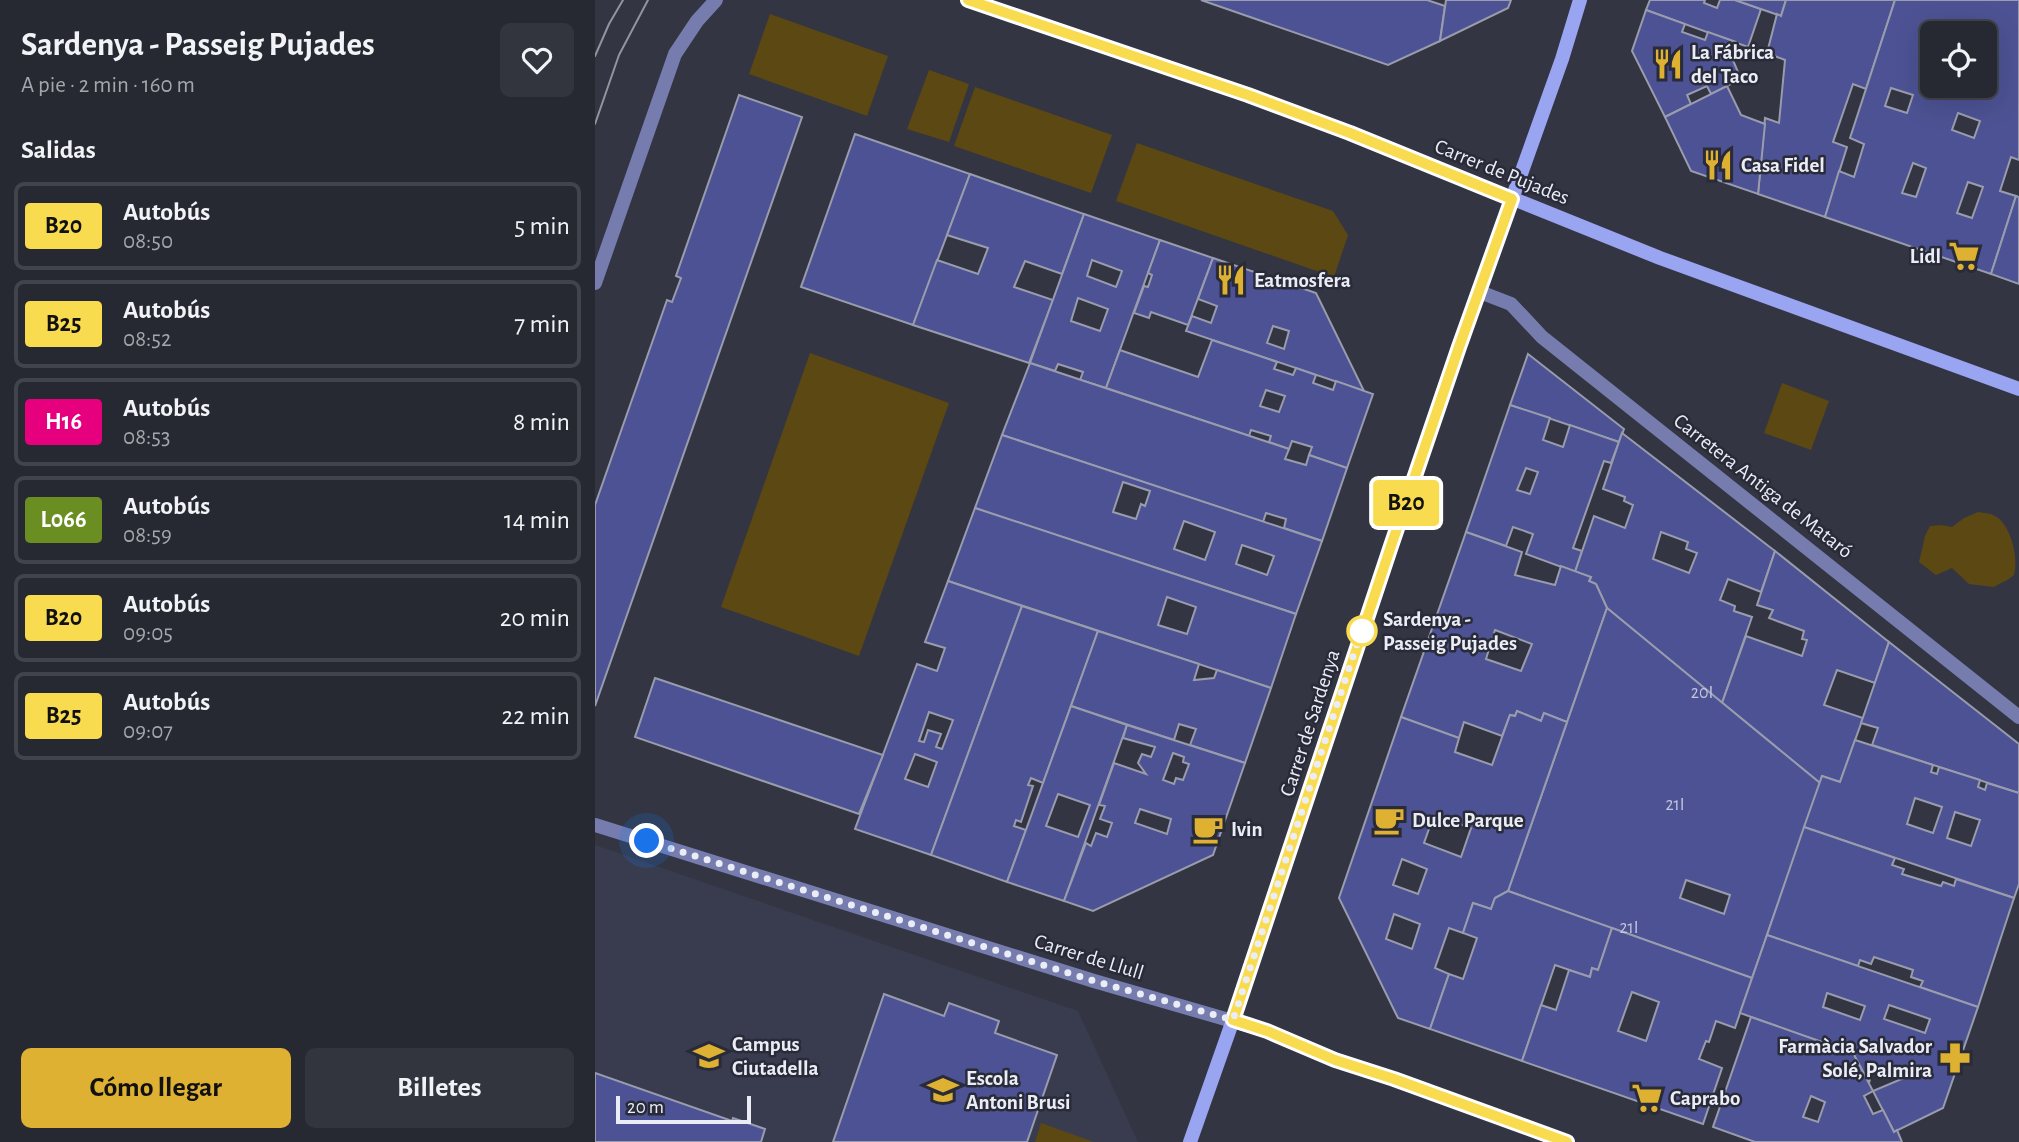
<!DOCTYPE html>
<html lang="es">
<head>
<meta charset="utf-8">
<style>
  body { margin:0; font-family:"Alegreya Sans",sans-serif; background:#32343e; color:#f1f3f6; height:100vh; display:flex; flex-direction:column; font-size:26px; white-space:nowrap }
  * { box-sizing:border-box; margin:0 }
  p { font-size:23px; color:#a4a6ac }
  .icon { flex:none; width:38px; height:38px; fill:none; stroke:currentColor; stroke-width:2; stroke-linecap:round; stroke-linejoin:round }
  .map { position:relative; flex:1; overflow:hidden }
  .sheet { display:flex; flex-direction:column; background:#262832; width:595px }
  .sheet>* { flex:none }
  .badge { padding:0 14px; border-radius:5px; font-size:24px; line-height:46px }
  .tools { position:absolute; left:1325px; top:21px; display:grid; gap:14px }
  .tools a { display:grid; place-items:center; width:77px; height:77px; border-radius:10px; background:#262832; box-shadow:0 7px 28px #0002,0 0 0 2px #42444d; font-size:35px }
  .scale { position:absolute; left:21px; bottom:18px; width:135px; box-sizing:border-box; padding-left:7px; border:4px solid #ebedf6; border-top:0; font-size:19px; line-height:24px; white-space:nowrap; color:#ebedf6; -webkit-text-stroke:5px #292b38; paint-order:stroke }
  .you { position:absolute; width:35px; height:35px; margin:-18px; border:5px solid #fff; border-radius:50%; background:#1a73e8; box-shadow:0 0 0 10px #1a73e833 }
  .map>.badge { position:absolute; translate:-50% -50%; box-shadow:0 0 0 4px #fff }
  h2 { padding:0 21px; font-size:26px; line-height:63px }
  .round { display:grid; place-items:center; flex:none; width:74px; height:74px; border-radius:10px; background:#32343e }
  .overview { display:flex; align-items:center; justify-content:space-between; height:119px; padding:0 21px }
  h1 { font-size:33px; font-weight:600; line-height:52px }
  .primary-button { display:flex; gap:14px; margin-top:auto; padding:14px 21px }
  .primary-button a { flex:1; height:80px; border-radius:10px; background:#deb133; color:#111; font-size:28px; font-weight:600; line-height:80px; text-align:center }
  .primary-button a+a { background:#32343e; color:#f1f3f6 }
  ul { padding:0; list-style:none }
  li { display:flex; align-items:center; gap:21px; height:88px; margin:0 14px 10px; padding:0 7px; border:4px solid #42444d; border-radius:10px }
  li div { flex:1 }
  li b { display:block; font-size:26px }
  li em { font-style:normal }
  li .badge { min-width:77px; font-weight:700; text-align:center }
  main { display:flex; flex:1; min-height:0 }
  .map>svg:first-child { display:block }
  .built { fill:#393c4f }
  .green { fill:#5c4812 }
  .building { fill:#4c5293; stroke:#999cad; stroke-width:2; fill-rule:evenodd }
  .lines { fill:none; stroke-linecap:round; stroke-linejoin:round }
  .street { stroke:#767dae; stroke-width:14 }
  .secondary { stroke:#9aa5f2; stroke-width:14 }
  .tram { stroke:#92949f; stroke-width:2 }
  .line-casing { stroke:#fff; stroke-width:16 }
  .line { stroke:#f9db4f; stroke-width:10 }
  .walk { stroke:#ebedf6; stroke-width:7; stroke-dasharray:0 12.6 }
  .stop-dot { fill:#fff; stroke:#f9db4f; stroke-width:3.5 }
  .labels { text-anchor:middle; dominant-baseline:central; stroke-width:5; stroke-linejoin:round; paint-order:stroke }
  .number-label { font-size:18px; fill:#c3c6dd }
  .poi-label { font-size:21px; font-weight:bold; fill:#ebedf6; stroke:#292b38; text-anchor:start }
  .street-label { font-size:21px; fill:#ebedf6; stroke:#292b38 }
  .stop-label { font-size:21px; font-weight:bold; fill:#ebedf6; stroke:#292b38; text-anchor:start }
</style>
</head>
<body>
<main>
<section class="sheet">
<div class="overview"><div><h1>Sardenya - Passeig Pujades</h1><p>A pie · 2 min · 160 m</p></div><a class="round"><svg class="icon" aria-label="heart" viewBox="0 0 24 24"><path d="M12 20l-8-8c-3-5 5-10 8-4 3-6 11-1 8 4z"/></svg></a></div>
<h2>Salidas</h2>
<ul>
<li><span class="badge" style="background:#f9db4f;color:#111">B20</span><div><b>Autobús</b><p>08:50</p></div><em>5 min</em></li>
<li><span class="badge" style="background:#f9db4f;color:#111">B25</span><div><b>Autobús</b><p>08:52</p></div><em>7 min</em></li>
<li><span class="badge" style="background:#e6007e;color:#fff">H16</span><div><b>Autobús</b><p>08:53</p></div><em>8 min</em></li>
<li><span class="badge" style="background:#6b8e23;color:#fff">L066</span><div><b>Autobús</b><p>08:59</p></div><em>14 min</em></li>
<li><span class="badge" style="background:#f9db4f;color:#111">B20</span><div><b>Autobús</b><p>09:05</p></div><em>20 min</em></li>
<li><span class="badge" style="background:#f9db4f;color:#111">B25</span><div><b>Autobús</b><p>09:07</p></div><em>22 min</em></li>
</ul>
<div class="primary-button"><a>Cómo llegar</a><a>Billetes</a></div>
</section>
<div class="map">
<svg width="1424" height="1142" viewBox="0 0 1424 1142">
  <rect width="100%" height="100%" fill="#333542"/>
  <!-- built -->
  <polygon class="built" points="0,845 483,1011 543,1142 0,1142"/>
  <!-- green -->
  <g class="green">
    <polygon points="175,14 293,56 272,116 154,74"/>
    <polygon points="334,70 374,84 354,142 312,129"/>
    <polygon points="380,87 517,135 496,193 359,146"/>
    <polygon points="542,143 738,211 753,235 739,277 521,201"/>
    <polygon points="215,353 354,403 264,656 126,607"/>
    <polygon points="1187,383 1234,401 1216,450 1169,433"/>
    <path d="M1383,512c5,1 13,1 17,4 16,8 24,44 19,59 -5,5 -14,8 -20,12l-25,-3 -17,-16 -16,7 -17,-13 6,-26 5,-10 12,-1 10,2 12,-9z"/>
    <polygon points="446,1123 499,1142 440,1142"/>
  </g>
  <!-- building -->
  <g class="building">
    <polygon points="606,0 832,0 850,6 845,41 793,65"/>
    <polygon points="851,0 916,0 913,8 845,41"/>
    <polygon points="1055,0 1110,0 1109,3 1122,8 1125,0 1140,0 1166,9 1153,47 1051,10"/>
    <polygon points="1140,0 1191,0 1186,16"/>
    <polygon points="1191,0 1300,0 1271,89 1258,84 1238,142 1252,147 1230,217 1163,194 1170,118 1184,123 1190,60 1172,53 1182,14 1186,16"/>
    <path d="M1300,0h124v160l-8,-3 -11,34 16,5 -25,78 -166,-57 14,-46 15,6 10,-33 -14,-6zM1337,33h53v53h-53zM1296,88l22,7 -6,18 -22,-7zM1363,113l22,8 -6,17 -22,-8zM1318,163l13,5 -10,29 -14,-4zM1373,182l15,5 -11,31 -15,-5z"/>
    <polygon points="1051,10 1090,24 1087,32 1110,40 1113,32 1141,42 1137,58 1146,79 1116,94 1112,86 1092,95 1096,104 1070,117 1037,51"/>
    <polygon points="1132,86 1146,115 1170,124 1163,194 1096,171 1070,117"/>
    <polygon points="144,95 207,117 0,706 0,505 72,300 77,302 86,278 81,276"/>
    <polygon points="260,134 375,174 318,325 206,287"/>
    <polygon points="375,174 489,214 467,274 430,261 419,287 458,300 434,363 318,325 342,260 383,274 393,248 352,235"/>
    <polygon points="1421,196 1424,197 1424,284 1396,274"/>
    <path d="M489,214l76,26 -54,148 -26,-8 3,-8 -25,-8 -3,7 -25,-8zM497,260l30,11 -6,16 -29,-11zM483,298l30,11 -8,22 -29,-10z"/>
    <polygon points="565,240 618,258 593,325 556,312 554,318 539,313 549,286 553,287 557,275 553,273"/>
    <path d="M618,258l103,35 48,98 -178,-60 6,-15 19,7 6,-17 -19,-7zM678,326l16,5 -5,18 -17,-6z"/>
    <path d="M617,340l65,22 -3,7 19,6 3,-7 20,7 -3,8 20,7 3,-9 37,13 -26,74 -38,-13 3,-8 -20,-6 -3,8 -20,-7 2,-6 -20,-6 -2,6 -143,-48 14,-38 78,27zM671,390l19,6 -6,16 -19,-6z"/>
    <polygon points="933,354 1029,429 1024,442 915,405"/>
    <polygon points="435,363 694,449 690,459 711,465 714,455 752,468 727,541 689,528 691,519 671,513 668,522 407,435"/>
    <path d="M915,405l40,13 -7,22 20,7 7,-22 49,17 -8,21 -7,-2 -31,87 9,3 -7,21 -49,-18 7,-20 -20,-7 -7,19 -40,-14zM931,468l12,4 -8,22 -13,-4z"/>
    <path d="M1027,433l153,118 -14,41 -33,-13 -8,21 15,6 -1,5 18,6 -30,86 -115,-95 -11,-24 -7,-3 2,-4 -16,-5 19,-56 31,12 8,-23 -9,-4 1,-4 -22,-8zM1066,532l27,10 -2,7 11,4 -8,20 -36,-14z"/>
    <path d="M407,435l320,106 -26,73 -321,-106zM528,482l27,9 -5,15 -4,-2 -5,15 -23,-7zM589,521l31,11 -10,28 -31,-11zM647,545l32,11 -7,19 -31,-11z"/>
    <path d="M380,508l321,106 -25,74 -323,-107zM572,597l29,10 -9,27 -29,-9z"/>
    <path d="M871,532l56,20 -7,23 40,10 6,-19 30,11 -2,4 7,3 11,24 -40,114 -23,-9 -3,8 -24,-10 -2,5 -5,-1 -8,21 -38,-14 -5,16 -58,-21zM900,630l37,14 -11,27 -35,-12z"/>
    <polygon points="1180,551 1294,642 1280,683 1242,670 1229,705 1268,718 1245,782 1227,776 1225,783 1127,703 1151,636 1207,656 1212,640 1207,639 1209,631 1174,618 1178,610 1162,605"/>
    <path d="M353,581l74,25 -91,249 -76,-26 62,-165 20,7 8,-23 -20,-6zM334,712l24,8 -11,29 -6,-2 5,-13 -13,-4 -4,12 -5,-1zM320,754l22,8 -9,25 -23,-8z"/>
    <polygon points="427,606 503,631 448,783 436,778 433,785 438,786 426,822 421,820 419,826 431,830 412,882 336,855"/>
    <path d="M1012,608l213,175 -68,195 -244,-87zM1091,880l44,15 -6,19 -44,-16z"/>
    <polygon points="503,631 604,664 599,680 619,678 622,670 676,688 650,763 595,745 601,729 584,724 579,740 476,706"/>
    <polygon points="1294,642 1424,744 1424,793 1277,745 1283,728 1266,723"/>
    <polygon points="60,678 288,755 264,814 40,737"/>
    <path d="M476,706l56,19 -63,176 -57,-19zM463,794l32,11 -12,32 -32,-11z"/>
    <path d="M922,711l24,10 3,-8 23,9 -59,169 -13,7 -4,11 -18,-6 -10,30 -14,-5 -14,40 14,6 -19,55 -32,-11 -59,-120 62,-181 58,21 -4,14 37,13 18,-50 5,1zM839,815l37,13 -10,29 -37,-14zM807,859l25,10 -9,25 -25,-9zM799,914l26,10 -8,25 -26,-10z"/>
    <path d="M532,725l118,38 -32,92 -120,56 -29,-10 22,-58 5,3 5,-13 11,4 5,-14 -12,-4 5,-13 -6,-1 15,-42 32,11 -8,-11 4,-9 9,3 4,-10 -32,-9zM578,753l11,4 -1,5 6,2 -6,16 -7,-2 -2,6 -11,-4zM545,809l31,10 -4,15 -32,-11z"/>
    <path d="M1260,740l78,25 -2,7 6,2 2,-7 41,13 -2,7 7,3 2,-7 32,10v91l-5,14 -210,-71 18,-51 18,6zM1320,798l27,9 -9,26 -26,-9zM1360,812l25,8 -9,26 -24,-8z"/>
    <polygon points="1209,827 1300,858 1297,865 1309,869 1307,874 1346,886 1348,882 1359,886 1361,879 1419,898 1383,1007 1325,987 1328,981 1316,977 1318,970 1279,957 1276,964 1265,960 1263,966 1172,935"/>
    <polygon points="913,891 1017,928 1003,970 997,968 995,977 960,965 927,1061 835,1029 854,974 868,979 882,938 868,933 878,903 896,909 900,898"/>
    <path d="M1017,928l140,50 -17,50 -19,-7 -7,21 -3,-1 -7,18 23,9 -19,56 -181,-63 19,-56 15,5 13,-40 21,7 2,-9 6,2zM1037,992l27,10 -13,39 -28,-10z"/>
    <path d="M1172,935l211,72 -35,101 -49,24 -21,-41 31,-13 2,-7 -14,-6 -5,13 -15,-6 -3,11 -16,-30 -113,-40zM1232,993l38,13 -5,14 -37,-13zM1294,1005l41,14 -5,14 -41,-14z"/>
    <polygon points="289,994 349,1016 354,1003 404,1021 400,1033 462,1055 432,1142 238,1142"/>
    <path d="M1156,1017l102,36 20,38 -9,5 9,18 10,-4 11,22 3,-2 5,12h-147l-42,-15zM1216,1096l14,6 -7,20 -15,-5z"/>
    <polygon points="0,1073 137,1121 138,1118 170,1129 166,1142 0,1142"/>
  </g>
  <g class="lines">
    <!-- street -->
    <g class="street">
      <polyline points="0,283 80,54 102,21 121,0"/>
      <polyline points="885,292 916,304 947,337 1424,717"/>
      <polyline points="0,825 499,981 672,1031 741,1060 799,1079 972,1142"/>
    </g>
    <!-- secondary -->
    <g class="secondary">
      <polyline points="373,0 653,95 755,133 1065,258 1424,389"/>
      <polyline points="595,1142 638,1020 848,392 967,59 985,0"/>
    </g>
    <!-- tram -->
    <g class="tram">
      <polyline points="0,56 14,24 28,0"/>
      <polyline points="0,124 24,55 53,0"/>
    </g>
  </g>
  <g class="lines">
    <!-- line casing -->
    <g class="line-casing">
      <polyline id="line" points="373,0 653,95 755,133 917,199 864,347 796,546 638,1020 672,1031 740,1060 799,1079 972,1142"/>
    </g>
    <!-- line -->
    <use href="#line" class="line"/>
    <!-- walk -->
    <polyline class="walk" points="52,841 499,981 638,1020 769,623 767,631"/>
  </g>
  <!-- icons -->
  <defs>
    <g id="restaurant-bare" transform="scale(2.415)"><path d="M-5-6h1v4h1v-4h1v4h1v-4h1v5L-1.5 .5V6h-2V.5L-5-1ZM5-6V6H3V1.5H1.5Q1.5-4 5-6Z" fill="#deb133" stroke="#292b38" stroke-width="2.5" paint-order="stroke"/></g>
    <g id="supermarket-bare" transform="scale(2.415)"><path d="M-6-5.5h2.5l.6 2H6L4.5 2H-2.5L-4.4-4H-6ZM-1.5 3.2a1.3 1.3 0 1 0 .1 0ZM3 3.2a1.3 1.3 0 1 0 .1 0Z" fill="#deb133" stroke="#292b38" stroke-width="2.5" paint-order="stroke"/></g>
    <g id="cafe-bare" transform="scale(2.415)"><path d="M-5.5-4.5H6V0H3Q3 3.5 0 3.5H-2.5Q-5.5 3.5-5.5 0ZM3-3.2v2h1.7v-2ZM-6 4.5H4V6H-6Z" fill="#deb133" stroke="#292b38" stroke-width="2.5" paint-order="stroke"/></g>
    <g id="university-bare" transform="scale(2.415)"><path d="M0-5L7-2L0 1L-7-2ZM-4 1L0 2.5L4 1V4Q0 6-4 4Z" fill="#deb133" stroke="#292b38" stroke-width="2.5" paint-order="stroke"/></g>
    <g id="pharmacy-bare" transform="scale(2.415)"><path d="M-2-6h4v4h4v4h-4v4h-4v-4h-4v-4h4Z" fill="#deb133" stroke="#292b38" stroke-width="2.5" paint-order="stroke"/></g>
    <g id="school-bare" transform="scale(2.415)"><path d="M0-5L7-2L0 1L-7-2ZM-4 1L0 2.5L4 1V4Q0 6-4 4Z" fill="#deb133" stroke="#292b38" stroke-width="2.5" paint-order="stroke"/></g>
  </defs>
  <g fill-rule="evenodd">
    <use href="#restaurant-bare" x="1073" y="64"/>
    <use href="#restaurant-bare" x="1123" y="165"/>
    <use href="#supermarket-bare" x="1369" y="256"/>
    <use href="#restaurant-bare" x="636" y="280"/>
    <use href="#cafe-bare" x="794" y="820"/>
    <use href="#cafe-bare" x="613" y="829"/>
    <use href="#university-bare" x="114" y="1056"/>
    <use href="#pharmacy-bare" x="1360" y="1058"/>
    <use href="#school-bare" x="348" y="1090"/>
    <use href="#supermarket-bare" x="1052" y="1098"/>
  </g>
  <!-- markers -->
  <circle class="stop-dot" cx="767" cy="631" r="14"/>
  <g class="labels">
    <!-- number labels -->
    <g class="number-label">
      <text x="1107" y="693">20I</text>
      <text x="1080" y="805">21I</text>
      <text x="1034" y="928">21I</text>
    </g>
    <!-- poi labels -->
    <g class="poi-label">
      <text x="1096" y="52">La Fábrica<tspan x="1096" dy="24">del Taco</tspan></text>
      <text x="1146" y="165">Casa Fidel</text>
      <text x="1346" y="256" text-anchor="end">Lidl</text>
      <text x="659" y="280">Eatmosfera</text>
      <text x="817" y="820">Dulce Parque</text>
      <text x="636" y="829">Ivin</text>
      <text x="137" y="1044">Campus<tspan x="137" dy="24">Ciutadella</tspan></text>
      <text x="1337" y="1046" text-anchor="end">Farmàcia Salvador<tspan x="1337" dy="24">Solé, Palmira</tspan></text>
      <text x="371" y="1078">Escola<tspan x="371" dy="24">Antoni Brusi</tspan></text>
      <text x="1075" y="1098">Caprabo</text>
    </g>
    <!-- street labels -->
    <g class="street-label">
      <text transform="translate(907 172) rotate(22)">Carrer de Pujades</text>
      <text transform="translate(1168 486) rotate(38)">Carretera Antiga de Mataró</text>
      <text transform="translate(715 723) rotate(-72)">Carrer de Sardenya</text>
      <text transform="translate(494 957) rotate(17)">Carrer de Llull</text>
    </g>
    <!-- stop labels -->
    <g class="stop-label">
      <text x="788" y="619">Sardenya -<tspan x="788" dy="24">Passeig Pujades</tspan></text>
    </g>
  </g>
</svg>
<div class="tools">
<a><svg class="icon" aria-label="locate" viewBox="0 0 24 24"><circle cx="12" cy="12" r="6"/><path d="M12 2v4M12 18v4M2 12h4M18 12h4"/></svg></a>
</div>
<div class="scale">20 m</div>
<div class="you" style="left:52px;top:841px"></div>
<b class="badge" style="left:811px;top:503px;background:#f9db4f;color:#111">B20</b>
</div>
</main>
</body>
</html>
